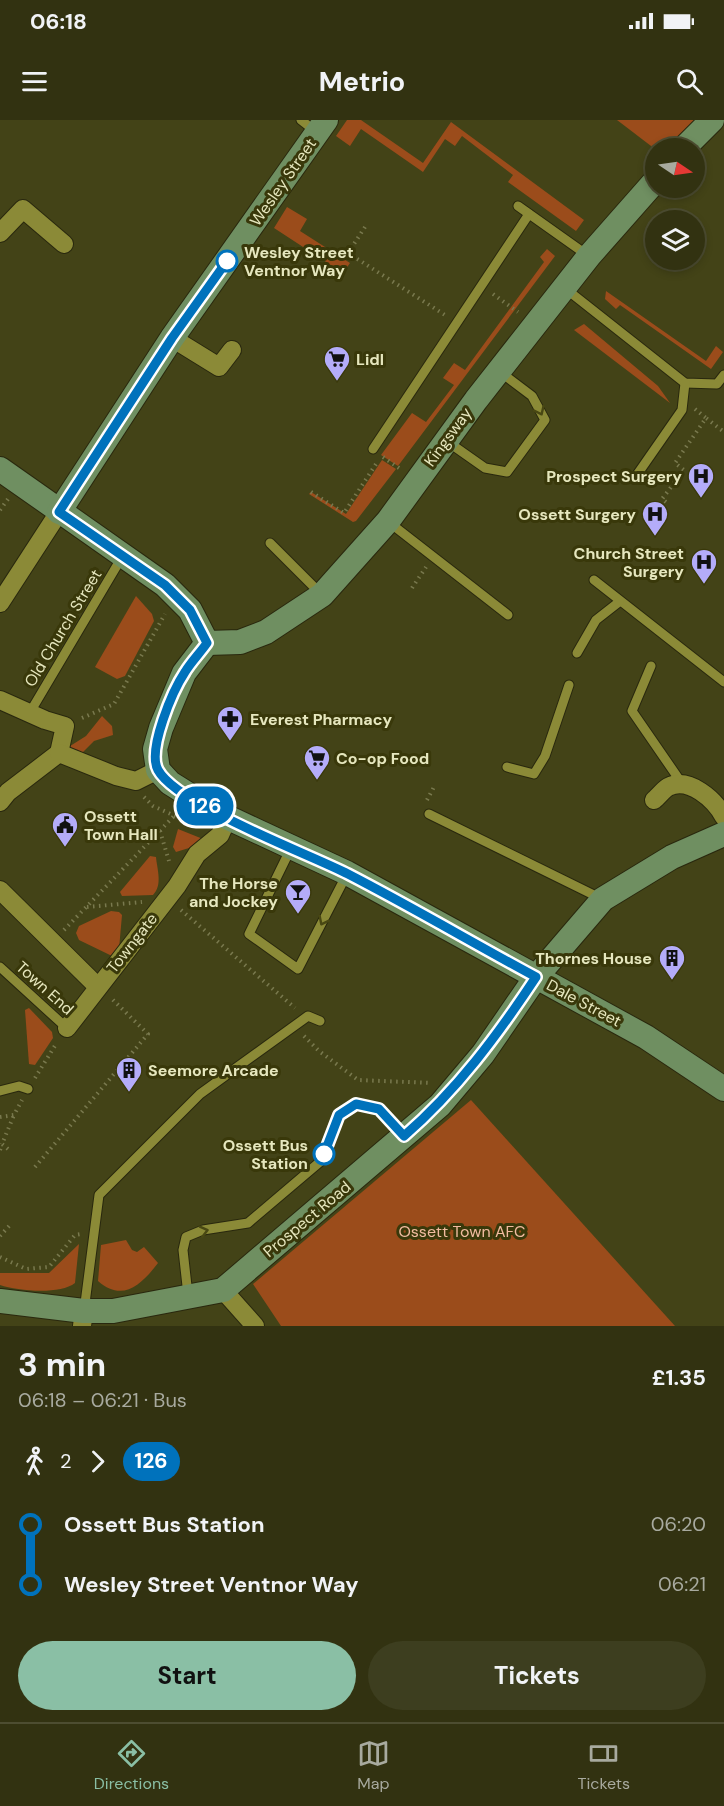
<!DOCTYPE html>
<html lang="en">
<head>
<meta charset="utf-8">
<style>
  body { margin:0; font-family:"DM Sans",sans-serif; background:#3d3e1f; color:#f1f3f6; height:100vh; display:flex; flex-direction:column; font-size:22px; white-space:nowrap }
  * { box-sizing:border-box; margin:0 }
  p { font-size:20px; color:#a8aa9f }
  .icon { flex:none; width:33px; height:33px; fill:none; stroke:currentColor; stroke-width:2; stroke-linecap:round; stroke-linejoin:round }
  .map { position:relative; height:1206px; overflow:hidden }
  .drawer { display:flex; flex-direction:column; background:#323211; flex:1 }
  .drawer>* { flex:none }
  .badge { padding:0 12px; border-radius:20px; font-size:21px; line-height:39px }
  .needle { width:39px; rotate:103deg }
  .tools { position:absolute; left:645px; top:18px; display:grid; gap:12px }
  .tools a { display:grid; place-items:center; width:60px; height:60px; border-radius:50%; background:#323211; box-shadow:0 3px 9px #0003,0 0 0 2px #4d4d31; font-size:30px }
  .map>.badge { position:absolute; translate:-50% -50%; box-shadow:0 0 0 3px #fff }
  .legs { display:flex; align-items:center; gap:9px; height:66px; padding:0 18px; font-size:20px }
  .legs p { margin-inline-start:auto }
  .headline { display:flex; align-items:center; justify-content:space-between; height:102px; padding:0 18px }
  h1 { font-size:33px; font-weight:700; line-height:45px }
  .primary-button { display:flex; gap:12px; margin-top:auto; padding:12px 18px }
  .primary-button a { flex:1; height:69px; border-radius:36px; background:#8abfa5; color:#111; font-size:24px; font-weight:700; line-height:69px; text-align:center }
  .primary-button a+a { background:#3d3e1f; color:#f1f3f6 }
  ul { padding:0 18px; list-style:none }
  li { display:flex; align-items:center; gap:21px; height:60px; font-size:22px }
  li i { display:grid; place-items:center; width:9px; height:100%; margin:0 8px; background:currentColor }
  li i::after { content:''; width:15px; height:15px; margin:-8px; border:4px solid; border-radius:50%; background:#323211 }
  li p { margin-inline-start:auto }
  li:first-child i { background:linear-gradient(#0000 50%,currentColor 0) }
  li:last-child i { background:linear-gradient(currentColor 50%,#0000 0) }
  .status { display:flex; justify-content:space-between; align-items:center; height:42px; padding:0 30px; background:#323211; direction:ltr }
  .status svg { height:16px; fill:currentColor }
  header { display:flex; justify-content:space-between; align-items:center; height:78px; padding:0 18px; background:#323211; font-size:27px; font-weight:700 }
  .tab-bar { display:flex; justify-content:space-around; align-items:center; height:84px; border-top:2px solid #4d4d31; background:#323211; font-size:16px; color:#a8aa9f }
  .tab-bar a { display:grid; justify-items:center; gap:3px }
  .tab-bar .selected { color:#8abfa5 }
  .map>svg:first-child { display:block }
  .green { fill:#9b4c1b }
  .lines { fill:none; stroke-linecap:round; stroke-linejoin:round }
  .lane-casing { stroke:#29280e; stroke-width:11 }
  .street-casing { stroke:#29280e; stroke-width:20 }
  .secondary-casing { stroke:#29280e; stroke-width:26 }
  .path { stroke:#79794e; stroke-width:4; stroke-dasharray:1.5 4.5; stroke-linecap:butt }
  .lane { stroke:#8b8a37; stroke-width:9 }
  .street { stroke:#8b8a37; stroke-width:18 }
  .secondary { stroke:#6f8f61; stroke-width:24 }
  .oneway { stroke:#494813 }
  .line-1-casing { stroke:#fff; stroke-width:14 }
  .line-1 { stroke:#0072bc; stroke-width:9 }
  .stop-1-dot { fill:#fff; stroke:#0072bc; stroke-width:3 }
  .labels { text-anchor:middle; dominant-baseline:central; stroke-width:6; stroke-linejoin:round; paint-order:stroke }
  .street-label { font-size:16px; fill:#e6e7be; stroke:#39380a }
  .stop-label { font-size:16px; font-weight:bold; fill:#e6e7be; stroke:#39380a; text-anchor:start }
  .poi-label { font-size:16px; font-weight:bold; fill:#e6e7be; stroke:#39380a; text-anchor:start }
  .park-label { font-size:16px; fill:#f1bba0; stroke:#39380a }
</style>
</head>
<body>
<div class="status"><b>06:18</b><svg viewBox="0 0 49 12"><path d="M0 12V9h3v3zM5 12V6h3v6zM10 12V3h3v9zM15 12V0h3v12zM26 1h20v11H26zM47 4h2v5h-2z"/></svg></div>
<header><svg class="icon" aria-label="menu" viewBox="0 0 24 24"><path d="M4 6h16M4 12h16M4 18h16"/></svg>Metrio<svg class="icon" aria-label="search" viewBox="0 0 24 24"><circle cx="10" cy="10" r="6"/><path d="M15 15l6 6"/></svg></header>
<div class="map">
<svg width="724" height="1206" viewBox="0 0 724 1206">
  <rect width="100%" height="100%" fill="#434317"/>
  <!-- green -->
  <g class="green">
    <polygon points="347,0 361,0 423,43 451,2 584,100 576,111 508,62 513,55 462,16 455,26 445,19 423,52 361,9 350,26 336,16"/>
    <polygon points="617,0 712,0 684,28 655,29"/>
    <polygon points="287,87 307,99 300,111 350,143 343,153 274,108"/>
    <polygon points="547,129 555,136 398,346 381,335 412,293 426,302 454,265 443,258 454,243 465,250 544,142 540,137"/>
    <polygon points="606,171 706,241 716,226 723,232 711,249 620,185 616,189 605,179"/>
    <polygon points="584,204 658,266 670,283 574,210"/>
    <polygon points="382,340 396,349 356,401 353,402 309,374 311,372 346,394"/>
    <polygon points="136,476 152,494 154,501 125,556 117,559 95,547"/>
    <polygon points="102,596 112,606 113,615 94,621 82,633 67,628 86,616"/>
    <polygon points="178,709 203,719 202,724 176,732 173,727"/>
    <path d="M150,736l6,1c1,12 7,28 -3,38l-31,1 -2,-4z"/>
    <polygon points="111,791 119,792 122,795 119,829 112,836 79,820 76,813 79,806"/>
    <polygon points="29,888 52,912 53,918 35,945 29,944 25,890"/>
    <polygon points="471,980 675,1206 281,1206 253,1164"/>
    <path d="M126,1120l6,10 5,2 7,-5 14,16c-16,21 -35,40 -60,18l3,-36z"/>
    <path d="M79,1124l-4,39c-15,12 -57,8 -75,2v-12h49z"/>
  </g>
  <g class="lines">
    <!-- lane casing -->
    <g class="lane-casing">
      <g id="lane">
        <polyline points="301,0 315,11"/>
        <polyline points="518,86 587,135"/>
        <polyline points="566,169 685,263 717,264 724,255"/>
        <polyline points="448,322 485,348 507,352 545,300 532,276 499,251"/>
        <polyline points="373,329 529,94"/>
        <polyline points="634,359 682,290 685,263"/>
        <polyline points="390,403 508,495"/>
        <polyline points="270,423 320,473"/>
        <polyline points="594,460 724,562"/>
        <polyline points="577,533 596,500 619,482"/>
        <polyline points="651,546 632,591 683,665"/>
        <polyline points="29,594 122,437"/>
        <polyline points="507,647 534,654 545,636 569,565"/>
        <polyline points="429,694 602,779"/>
        <polyline points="291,728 249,814 298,849 347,754"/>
        <polyline points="0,847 69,910"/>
        <polyline points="0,971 19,966 28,969"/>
        <polyline points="188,1175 183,1130 186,1117 203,1110 248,1103 321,1041 331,1020 339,995 356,984 379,989 404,1015"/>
        <polyline points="84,1191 99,1075 200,974 308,896 320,901"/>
      </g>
    </g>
    <!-- street casing -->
    <g class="street-casing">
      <g id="street">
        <polyline points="0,113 23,89 64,124"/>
        <polyline points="172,218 219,247 232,230"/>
        <polyline points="0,483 59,392"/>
        <polyline points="0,580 45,600 65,606 59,633 8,672 0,682"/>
        <polyline points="59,633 116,656 136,661 158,650"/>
        <path d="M654,680c4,-3 9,-10 14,-13 21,-11 47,13 56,30"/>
        <polyline points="0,770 98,867"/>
        <polyline points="67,908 177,766 197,734 220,715 228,697"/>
        <polyline points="223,1170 255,1206"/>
        <polyline points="82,1206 84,1191"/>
      </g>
    </g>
    <!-- secondary casing -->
    <g class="secondary-casing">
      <g id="secondary">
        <polyline points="684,28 712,0"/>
        <polyline points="0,349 165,465 190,490 207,523"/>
        <polyline points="59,392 172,218 326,0"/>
        <polyline points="207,523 184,553 161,608 155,629 158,650 170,663 218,693 347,753 646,917 724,969"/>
        <polyline points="207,523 240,522 266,512 322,475 388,401 476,280 589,136 656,60"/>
        <polyline points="0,1181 84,1191 113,1191 223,1170 440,985 483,934 536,857 603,779 672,737 724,714"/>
      </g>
    </g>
    <!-- path -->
    <g class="path">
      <polyline points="365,107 348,133 445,195"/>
      <polyline points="493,174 518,192"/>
      <polyline points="695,289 706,298"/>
      <polyline points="383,337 399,348"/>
      <polyline points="311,372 344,393 376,344"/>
      <polyline points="666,382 662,379 684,350 675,343 706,298 724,312"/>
      <polyline points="0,390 8,379"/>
      <polyline points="412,468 426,447"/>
      <polyline points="82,598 114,584 165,494"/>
      <polyline points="144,677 153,686 186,701"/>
      <polyline points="427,680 435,665"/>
      <polyline points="160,711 169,741"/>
      <polyline points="87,787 142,782"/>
      <polyline points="181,790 295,888"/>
      <polyline points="64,810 174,696"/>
      <polyline points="304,916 319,931 358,960 431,963"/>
      <polyline points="35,958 56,924"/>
      <polyline points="0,997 14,995 22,980"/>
      <polyline points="8,1029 2,1024 14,995"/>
      <polyline points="0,1030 2,1024"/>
      <polyline points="35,1047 148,914 112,879"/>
      <polyline points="0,1116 10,1105"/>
      <polyline points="0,1137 26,1149 49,1147 75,1115 81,1114"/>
    </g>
    <!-- lane -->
    <use href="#lane" class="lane"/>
    <!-- street -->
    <use href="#street" class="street"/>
    <!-- secondary -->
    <use href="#secondary" class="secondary"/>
  </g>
  <!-- one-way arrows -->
  <defs><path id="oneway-chevron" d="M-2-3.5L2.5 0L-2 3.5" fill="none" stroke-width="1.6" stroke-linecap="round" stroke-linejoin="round" transform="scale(1.5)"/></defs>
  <g class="oneway">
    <use href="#oneway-chevron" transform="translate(540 291) rotate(65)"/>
    <use href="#oneway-chevron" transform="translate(323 801) rotate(117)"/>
    <use href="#oneway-chevron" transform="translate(204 1111) rotate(-14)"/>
  </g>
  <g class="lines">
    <!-- line-1 casing -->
    <g class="line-1-casing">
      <path id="line-1" d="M227,141l-55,77 -113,174 106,73 25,25 17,33c-7,10 -16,19 -22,29 -12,18 -38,78 -27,98 19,35 151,84 190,104 64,33 125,69 188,103 -39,59 -79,113 -132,159l-25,-27 -23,-5 -17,11 -15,39"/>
    </g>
    <!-- line-1 -->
    <use href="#line-1" class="line-1"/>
  </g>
  <!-- icons -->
  <defs>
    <g id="supermarket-pin" transform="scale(1.35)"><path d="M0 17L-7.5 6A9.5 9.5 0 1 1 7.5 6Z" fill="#b4acf9" stroke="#39380a"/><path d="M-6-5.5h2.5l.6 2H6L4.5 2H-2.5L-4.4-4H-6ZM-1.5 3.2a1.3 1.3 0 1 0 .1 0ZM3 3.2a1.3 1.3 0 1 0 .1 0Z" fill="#111"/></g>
    <g id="hospital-pin" transform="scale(1.35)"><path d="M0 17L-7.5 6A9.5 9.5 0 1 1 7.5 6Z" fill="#b4acf9" stroke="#39380a"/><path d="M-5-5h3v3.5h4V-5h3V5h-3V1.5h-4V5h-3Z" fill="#111"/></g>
    <g id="pharmacy-pin" transform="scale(1.35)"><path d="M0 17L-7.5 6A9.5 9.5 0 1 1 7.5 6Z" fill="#b4acf9" stroke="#39380a"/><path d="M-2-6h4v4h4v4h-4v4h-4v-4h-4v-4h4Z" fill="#111"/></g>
    <g id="civic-pin" transform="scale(1.35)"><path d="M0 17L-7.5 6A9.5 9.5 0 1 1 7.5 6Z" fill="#b4acf9" stroke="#39380a"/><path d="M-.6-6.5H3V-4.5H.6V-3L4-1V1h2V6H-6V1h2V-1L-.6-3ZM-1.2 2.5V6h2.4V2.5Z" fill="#111"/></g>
    <g id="bar-pin" transform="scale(1.35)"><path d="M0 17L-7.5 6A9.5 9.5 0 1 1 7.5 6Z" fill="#b4acf9" stroke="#39380a"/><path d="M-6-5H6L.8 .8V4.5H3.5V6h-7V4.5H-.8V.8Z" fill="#111"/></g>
    <g id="building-pin" transform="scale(1.35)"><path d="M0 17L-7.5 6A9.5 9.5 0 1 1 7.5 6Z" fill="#b4acf9" stroke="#39380a"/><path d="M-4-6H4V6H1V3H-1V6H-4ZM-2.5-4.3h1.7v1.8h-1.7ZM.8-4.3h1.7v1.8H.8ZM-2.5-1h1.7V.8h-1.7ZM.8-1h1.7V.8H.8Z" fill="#111"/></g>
  </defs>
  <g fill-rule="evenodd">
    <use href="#supermarket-pin" x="337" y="239"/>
    <use href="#hospital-pin" x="701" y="356"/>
    <use href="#hospital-pin" x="655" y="394"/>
    <use href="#hospital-pin" x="704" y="442"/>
    <use href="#pharmacy-pin" x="230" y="599"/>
    <use href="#supermarket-pin" x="317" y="638"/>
    <use href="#civic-pin" x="65" y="705"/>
    <use href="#bar-pin" x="298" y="772"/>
    <use href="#building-pin" x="672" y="838"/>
    <use href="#building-pin" x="129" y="950"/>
  </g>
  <!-- markers -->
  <g class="stop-1-dot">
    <circle cx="227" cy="141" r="10"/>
    <circle cx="324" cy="1034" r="10"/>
  </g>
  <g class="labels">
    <!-- street labels -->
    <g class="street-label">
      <text transform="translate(283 62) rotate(-55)">Wesley Street</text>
      <text transform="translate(448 317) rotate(-54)">Kingsway</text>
      <text transform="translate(63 508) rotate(-59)">Old Church Street</text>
      <text transform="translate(132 823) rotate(-52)">Towngate</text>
      <text transform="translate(45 868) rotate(42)">Town End</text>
      <text transform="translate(584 883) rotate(28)">Dale Street</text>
      <text transform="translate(307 1099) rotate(-40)">Prospect Road</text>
    </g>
    <!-- stop labels -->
    <g class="stop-label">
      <text x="244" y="132">Wesley Street<tspan x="244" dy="18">Ventnor Way</tspan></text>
      <text x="308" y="1025" text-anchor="end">Ossett Bus<tspan x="308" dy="18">Station</tspan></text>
    </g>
    <!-- poi labels -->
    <g class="poi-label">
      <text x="356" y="239">Lidl</text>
      <text x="682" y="356" text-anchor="end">Prospect Surgery</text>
      <text x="636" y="394" text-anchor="end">Ossett Surgery</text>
      <text x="684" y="433" text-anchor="end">Church Street<tspan x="684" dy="18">Surgery</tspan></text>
      <text x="250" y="599">Everest Pharmacy</text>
      <text x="336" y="638">Co-op Food</text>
      <text x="84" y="696">Ossett<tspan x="84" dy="18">Town Hall</tspan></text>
      <text x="278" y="763" text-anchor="end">The Horse<tspan x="278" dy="18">and Jockey</tspan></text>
      <text x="652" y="838" text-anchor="end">Thornes House</text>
      <text x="148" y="950">Seemore Arcade</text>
    </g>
    <!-- park labels -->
    <g class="park-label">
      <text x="462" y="1111">Ossett Town AFC</text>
    </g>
  </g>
</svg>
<div class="tools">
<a><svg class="needle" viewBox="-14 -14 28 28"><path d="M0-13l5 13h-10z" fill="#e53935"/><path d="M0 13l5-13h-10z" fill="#a8aa9f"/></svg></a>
<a><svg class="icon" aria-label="layers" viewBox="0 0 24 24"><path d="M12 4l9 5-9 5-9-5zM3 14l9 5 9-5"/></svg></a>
</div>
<b class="badge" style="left:205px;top:686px;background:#0072bc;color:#fff">126</b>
</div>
<section class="drawer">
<div class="headline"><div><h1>3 min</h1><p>06:18 – 06:21 · Bus</p></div><b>£1.35</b></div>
<div class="legs"><svg class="icon" aria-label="walk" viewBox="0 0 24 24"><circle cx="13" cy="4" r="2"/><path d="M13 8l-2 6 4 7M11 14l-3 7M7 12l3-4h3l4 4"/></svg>2<svg class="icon" aria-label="forward" viewBox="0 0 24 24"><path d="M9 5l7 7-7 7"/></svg><b class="badge" style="background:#0072bc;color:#fff">126</b></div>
<ul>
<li><i style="color:#0072bc"></i><b>Ossett Bus Station</b><p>06:20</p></li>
<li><i style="color:#0072bc"></i><b>Wesley Street Ventnor Way</b><p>06:21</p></li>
</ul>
<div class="primary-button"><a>Start</a><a>Tickets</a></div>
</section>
<nav class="tab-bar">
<a class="selected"><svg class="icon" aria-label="directions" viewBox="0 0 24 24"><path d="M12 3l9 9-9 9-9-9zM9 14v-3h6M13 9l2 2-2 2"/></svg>Directions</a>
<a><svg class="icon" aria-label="map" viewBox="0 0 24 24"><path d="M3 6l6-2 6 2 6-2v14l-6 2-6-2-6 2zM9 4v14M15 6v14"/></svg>Map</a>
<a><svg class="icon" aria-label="tickets" viewBox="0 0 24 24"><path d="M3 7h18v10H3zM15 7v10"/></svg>Tickets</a>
</nav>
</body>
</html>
